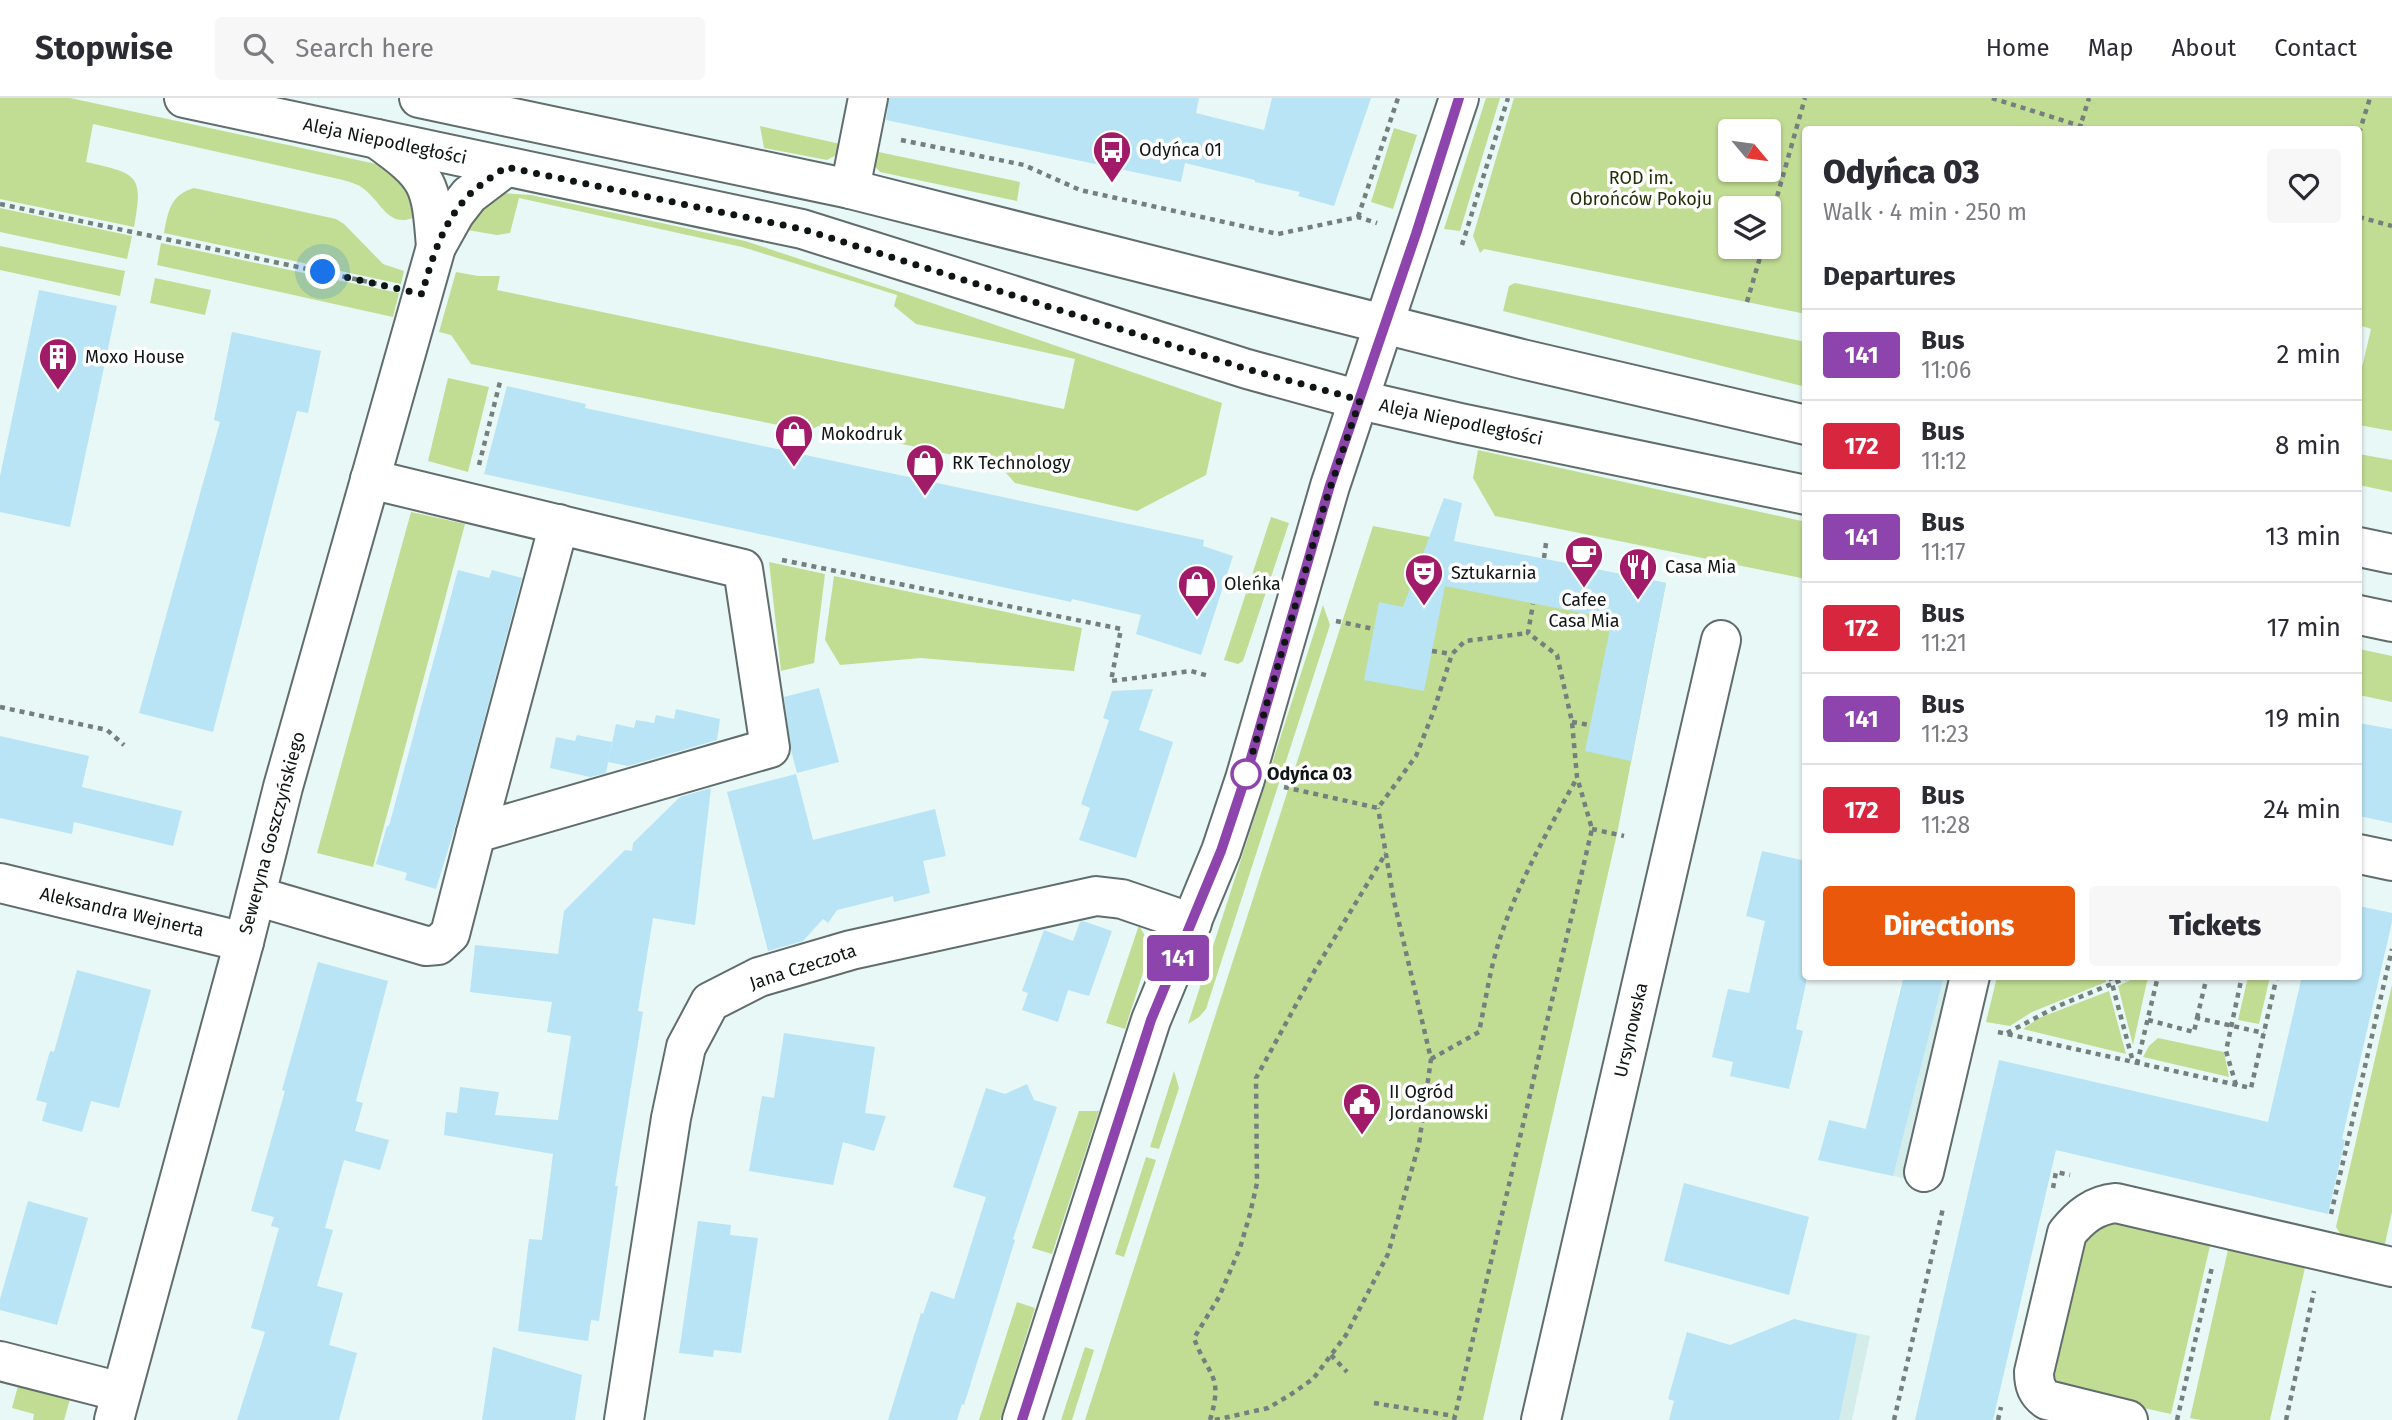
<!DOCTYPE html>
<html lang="en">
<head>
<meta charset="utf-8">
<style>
  body { margin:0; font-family:"Fira Sans",sans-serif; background:#f7f7f7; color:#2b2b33; height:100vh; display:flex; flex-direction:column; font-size:26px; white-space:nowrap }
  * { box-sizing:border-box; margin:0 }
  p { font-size:23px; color:#7c7c81 }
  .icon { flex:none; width:38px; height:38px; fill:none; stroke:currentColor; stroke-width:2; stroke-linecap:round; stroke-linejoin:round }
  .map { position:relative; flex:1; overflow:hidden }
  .side { position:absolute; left:1802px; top:28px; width:560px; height:854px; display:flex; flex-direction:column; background:#fff; border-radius:7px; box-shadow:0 2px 5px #0004 }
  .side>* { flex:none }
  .badge { padding:0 14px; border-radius:5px; font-size:24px; line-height:46px }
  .needle { width:46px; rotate:119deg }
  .controls { position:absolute; left:1718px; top:21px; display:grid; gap:14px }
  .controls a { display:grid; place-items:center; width:63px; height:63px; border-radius:7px; background:#fff; box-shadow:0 2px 5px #0004; font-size:35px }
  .you { position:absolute; width:35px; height:35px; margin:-18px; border:5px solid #fff; border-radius:50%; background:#1a73e8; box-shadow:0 0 0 10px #1a73e833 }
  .map>.badge { position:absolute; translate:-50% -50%; box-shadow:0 0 0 4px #fff }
  h2 { padding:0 21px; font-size:26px; line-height:63px }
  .round { display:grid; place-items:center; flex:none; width:74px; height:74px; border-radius:7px; background:#f7f7f7 }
  .headline { display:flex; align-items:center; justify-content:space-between; height:119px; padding:0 21px }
  h1 { font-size:33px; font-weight:800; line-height:52px }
  .cta { display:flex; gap:14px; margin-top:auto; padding:14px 21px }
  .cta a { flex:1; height:80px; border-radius:7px; background:#ea580c; color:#fff; font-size:28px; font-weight:800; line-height:80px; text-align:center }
  .cta a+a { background:#f7f7f7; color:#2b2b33 }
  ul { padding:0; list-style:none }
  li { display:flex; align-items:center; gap:21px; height:91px; padding:0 21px; border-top:2px solid #e1e1e2 }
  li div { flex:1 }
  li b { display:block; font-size:26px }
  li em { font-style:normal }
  li .badge { min-width:77px; font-weight:700; text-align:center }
  header { display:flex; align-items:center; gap:42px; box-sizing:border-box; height:98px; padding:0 35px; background:#fff; border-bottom:2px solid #e1e1e2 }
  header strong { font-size:33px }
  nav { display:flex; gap:38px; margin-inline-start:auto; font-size:24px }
  .search { width:490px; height:63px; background:#f7f7f7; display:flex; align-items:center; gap:18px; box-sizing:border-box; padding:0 24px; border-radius:7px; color:#7c7c81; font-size:26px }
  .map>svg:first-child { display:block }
  .built { fill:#d4edeb }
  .green { fill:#c1dd93; fill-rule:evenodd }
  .building { fill:#b8e4f5 }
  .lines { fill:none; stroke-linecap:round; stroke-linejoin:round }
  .minor-casing { stroke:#606d6c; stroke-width:42 }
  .major-casing { stroke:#606d6c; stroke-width:42 }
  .path { stroke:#757f7e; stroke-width:4.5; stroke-dasharray:5 5; stroke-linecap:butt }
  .minor { stroke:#fff; stroke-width:38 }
  .major { stroke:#fff; stroke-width:38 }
  .line-casing { stroke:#fff; stroke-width:16 }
  .line { stroke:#8e44ad; stroke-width:10 }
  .walk { stroke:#0f1414; stroke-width:7; stroke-dasharray:0 12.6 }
  .stop-dot { fill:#fff; stroke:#8e44ad; stroke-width:3.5 }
  .labels { text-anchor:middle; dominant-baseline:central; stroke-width:7; stroke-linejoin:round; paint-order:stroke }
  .street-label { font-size:18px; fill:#0f1414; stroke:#fff }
  .poi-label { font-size:18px; fill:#0f1414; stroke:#fff; text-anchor:start }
  .park-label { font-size:18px; fill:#233007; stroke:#fff }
  .stop-label { font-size:18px; font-weight:bold; fill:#0f1414; stroke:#fff; text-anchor:start }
</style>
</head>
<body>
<header>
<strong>Stopwise</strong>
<div class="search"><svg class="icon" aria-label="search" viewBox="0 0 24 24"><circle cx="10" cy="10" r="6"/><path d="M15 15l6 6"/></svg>Search here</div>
<nav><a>Home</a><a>Map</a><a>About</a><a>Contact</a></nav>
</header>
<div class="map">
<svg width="2392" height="1322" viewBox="0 0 2392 1322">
  <rect width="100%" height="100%" fill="#e8f8f6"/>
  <!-- built -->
  <g class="built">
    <polygon points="1904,879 1957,879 1905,1081 1856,1068"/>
    <polygon points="1818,1227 1870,1238 1852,1322 1794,1322"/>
  </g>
  <!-- green -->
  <g class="green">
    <path d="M0,0h70l311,67 29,19 5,33c-26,12 -33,-14 -51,-28 -6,-5 -14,-7 -21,-9l-250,-56 -7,38c51,12 58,11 48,65l-134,-28z"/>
    <polygon points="1486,0 1500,0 1460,133 1444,131"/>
    <path d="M1514,0h878v333l-33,-6v-45l12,-51 -12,-4v-195h-553v184l-322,-65 -4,4 -7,-17zM1769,33v39h-38v-39zM1769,110v39h-38v-39z"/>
    <polygon points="760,28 845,47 838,56 827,62 764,50"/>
    <polygon points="1394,30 1417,37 1393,111 1371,104"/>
    <polygon points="874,53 1020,84 1017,103 880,74 874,67"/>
    <path d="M194,90l142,31 8,5 39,40 21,7 -3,13 -237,-51c4,-21 6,-38 30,-45z"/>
    <polygon points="502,95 531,97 745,143 903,195 1222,305 1206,377 1137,413 1015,385 999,367 818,328 809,333 471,266 451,237 439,234 456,174 478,178 500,178 497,192 1064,311 1075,261 916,226 894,208 897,197 742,149 519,100 510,135 497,137 467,132 481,110"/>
    <polygon points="0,110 132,138 127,161 0,134"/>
    <polygon points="161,145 399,195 393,219 157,167"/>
    <polygon points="0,148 125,173 120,198 0,172"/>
    <polygon points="155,180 211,192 205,217 150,205"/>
    <polygon points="1515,185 1806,244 1806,289 1503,213 1509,188"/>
    <polygon points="448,280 489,289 468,374 428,363"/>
    <polygon points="1478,352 1806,424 1806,481 1495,418 1473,380"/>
    <polygon points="2359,356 2392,362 2392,394 2359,387"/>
    <polygon points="411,414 465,426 373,769 317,755"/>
    <polygon points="1271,419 1289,425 1243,563 1238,566 1224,562"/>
    <polygon points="1373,428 1666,485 1617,736 1483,1322 1085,1322"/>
    <polygon points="769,464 825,476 814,565 781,573"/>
    <polygon points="834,478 1082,530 1074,573 921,560 840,567 825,542"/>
    <polygon points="1323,507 1330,527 1206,911 1199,919 1188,926"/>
    <polygon points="2359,551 2392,558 2392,604 2359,597"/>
    <polygon points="1139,827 1146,840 1146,855 1149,856 1125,931 1106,925"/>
    <polygon points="2139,878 2148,879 2133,947 2118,888"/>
    <polygon points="1997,879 2105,878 2106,884 2032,914 2010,928 1986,924"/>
    <polygon points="2248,879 2270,879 2259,926 2238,922"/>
    <polygon points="2392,887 2392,1114 2384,1150 2343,1140 2336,1129"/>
    <polygon points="2109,893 2126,956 2023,931 2039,920"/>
    <polygon points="2158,940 2224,954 2229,979 2143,959 2149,948"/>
    <polygon points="1174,973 1179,990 1159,1051 1150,1049"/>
    <polygon points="1079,1013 1099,1013 1052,1156 1032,1150"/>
    <polygon points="1146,1059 1156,1062 1124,1159 1115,1156"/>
    <polygon points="2117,1117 2212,1139 2171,1316 2061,1292 2048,1281 2074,1154 2087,1135"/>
    <polygon points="2230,1143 2307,1161 2270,1322 2200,1322 2190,1320"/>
    <polygon points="1017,1204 1035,1210 1000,1322 979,1322"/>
    <polygon points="1085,1249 1094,1252 1072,1322 1061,1322"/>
    <polygon points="18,1288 70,1301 64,1322 33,1322 34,1316 12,1310"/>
  </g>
  <!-- building -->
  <g class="building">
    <polygon points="889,0 1199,0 1196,15 1264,32 1272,0 1371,0 1334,108 1298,98 1300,94 1255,84 1255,82 1185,65 1181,84 886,22"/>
    <polygon points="39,192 117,208 70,429 0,414 0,378"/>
    <polygon points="232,234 321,253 308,315 297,313 213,634 139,615 220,324 214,322"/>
    <polygon points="507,288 586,306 585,310 1204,442 1203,448 1233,458 1201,557 1136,536 1141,517 1072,501 1071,504 484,376"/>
    <polygon points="1444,400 1462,405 1454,443 1666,485 1631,663 1585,653 1612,521 1445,488 1424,593 1364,582 1379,504 1403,509"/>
    <polygon points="458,472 489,480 492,472 522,480 459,716 436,791 405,782 407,775 376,766 387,728 389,728"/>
    <polygon points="819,590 839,664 797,675 791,652 784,599"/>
    <polygon points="1153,591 1139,632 1173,644 1136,760 1079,742 1090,710 1081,706 1109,622 1103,620 1112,593"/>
    <polygon points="676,611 720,621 717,642 628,668 608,664 616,626 634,630 636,622 654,625 656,617 674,621"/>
    <polygon points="2359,625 2392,631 2392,725 2359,718"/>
    <polygon points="577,637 612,644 606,675 590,679 550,670 556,639 575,643"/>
    <polygon points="0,638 89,658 82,689 182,713 173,748 74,724 72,736 0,720"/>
    <polygon points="796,676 813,742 935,711 946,758 923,763 930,795 894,804 893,798 837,812 828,825 823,821 803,843 768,853 727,694"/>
    <polygon points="711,690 695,827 653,820 638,913 643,914 615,1088 618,1088 599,1223 591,1222 588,1243 518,1233 529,1141 542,1142 553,1056 444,1037 446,1014 457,1015 460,989 499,994 495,1017 558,1022 571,938 547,934 552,904 470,894 475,847 558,856 564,813 625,752 632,753 633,745 680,699"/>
    <polygon points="1762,753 1806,763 1806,885 1796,931 1803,933 1789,991 1730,978 1733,964 1712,959 1728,891 1749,895 1765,823 1746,818"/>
    <polygon points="2359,808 2392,815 2392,824 2342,1041 2345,1042 2328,1116 2056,1052 1993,1322 1915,1322 1999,962 2268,1024 2302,878 2359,878"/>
    <polygon points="1083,823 1112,833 1089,898 1068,892 1058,924 1022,912 1028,895 1022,893 1044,832 1073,843 1080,824"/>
    <polygon points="318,864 388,883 356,1003 363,1005 355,1033 389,1042 380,1072 344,1062 325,1130 333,1132 317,1188 343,1195 329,1247 357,1255 339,1322 237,1322 265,1234 251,1230 279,1130 271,1128 274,1119 251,1113 285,993 282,992"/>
    <polygon points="77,872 151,892 119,1010 91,1003 82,1034 42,1023 47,1005 36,1002 50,953 54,954"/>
    <polygon points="1904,878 1944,878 1893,1078 1818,1062 1829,1022 1866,1031"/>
    <polygon points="784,935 875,949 865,1015 886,1018 874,1053 843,1044 833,1087 749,1073 762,998 774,1000"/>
    <polygon points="1027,986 1034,1002 1057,1009 1013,1141 1015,1142 964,1307 962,1306 957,1322 888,1322 921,1215 923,1216 931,1193 954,1201 986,1099 953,1089 986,990 1005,996"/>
    <polygon points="1684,1085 1809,1119 1789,1197 1664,1163"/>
    <polygon points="28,1103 88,1120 57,1227 0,1212 0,1201"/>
    <polygon points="698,1123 731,1127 730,1137 758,1140 741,1255 714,1252 713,1259 679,1255"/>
    <polygon points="1794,1221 1857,1236 1839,1322 1669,1322 1674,1303 1668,1301 1687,1234 1730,1247"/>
    <polygon points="493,1249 582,1277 575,1322 482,1322"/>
  </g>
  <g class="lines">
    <!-- minor casing -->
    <g class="minor-casing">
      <g id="minor">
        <path d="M377,41c53,38 54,44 59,108"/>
        <polyline points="850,91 868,0"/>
        <polyline points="476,735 559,426"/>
        <polyline points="2359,756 2392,763"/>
        <polyline points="0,785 244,844"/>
        <polyline points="256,798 426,848 438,847 450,836 476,735 770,650 743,471 370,381"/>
        <polyline points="1924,1074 1970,878"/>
        <polyline points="0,1263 121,1294"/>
        <polyline points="114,1322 244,844 283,689 436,149 455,115 469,97 506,69"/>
        <polyline points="624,1322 671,1020 686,949 710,904 759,879 851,852 1096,798 1122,801 1192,825"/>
        <polyline points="1022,1322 1151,922 1221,753 1245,681 1330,388 1459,0"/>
        <polyline points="1541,1322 1721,542"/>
        <path d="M2128,1322l-81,-20c-10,-7 -13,-15 -13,-28l33,-139c13,-16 27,-28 49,-30l276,64"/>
      </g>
    </g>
    <!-- major casing -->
    <g class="major-casing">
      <g id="major">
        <polyline points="184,0 802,131 1247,271 1360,302 1460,325 1806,397"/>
        <polyline points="419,0 850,91 1522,261 1806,327"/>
        <polyline points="2359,449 2392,456"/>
        <polyline points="2359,517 2392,524"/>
      </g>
    </g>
    <!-- path -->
    <g class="path">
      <polyline points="1992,0 2093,32"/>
      <polyline points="2079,32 2089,0"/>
      <polyline points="2359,35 2370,0"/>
      <polyline points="901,42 1024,67 1080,92 1278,136 1358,119 1377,125"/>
      <polyline points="0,106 383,187"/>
      <polyline points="1358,119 1398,0"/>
      <polyline points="2359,119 2392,128"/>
      <polyline points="1769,127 1805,0"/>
      <polyline points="1462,147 1508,0"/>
      <polyline points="1747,204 1763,149"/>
      <polyline points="479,367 501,280"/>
      <polyline points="1544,460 1546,445"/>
      <polyline points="782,462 1121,531 1111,583 1191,573 1209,578"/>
      <polyline points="1336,523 1374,531"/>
      <polyline points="1432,553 1452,556"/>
      <polyline points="0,609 107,632 124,647"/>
      <polyline points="1572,624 1590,627"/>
      <polyline points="1284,689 1378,710 1416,658 1433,615 1452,556 1465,543 1528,535"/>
      <polyline points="1592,731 1624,738"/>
      <polyline points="2110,878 2133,964"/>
      <polyline points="2197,920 2207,878"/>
      <polyline points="2148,922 2194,934 2197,920 2264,935"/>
      <polyline points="1998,934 2251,990 2277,878"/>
      <polyline points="2007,935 2058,908 2131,878"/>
      <path d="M1431,961l48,-27c6,-28 10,-57 18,-84 18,-60 50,-116 80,-170"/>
      <polyline points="2137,966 2158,878"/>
      <polyline points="2236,987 2226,953 2242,878"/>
      <polyline points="2053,1090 2056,1074 2070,1077"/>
      <polyline points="2331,1116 2392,851"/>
      <polyline points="1331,1257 1347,1274"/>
      <polyline points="1374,1305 1454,1318"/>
      <path d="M1210,1322c14,-46 -2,-43 -16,-82l25,-41 21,-49 10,-34 7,-31 -1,-105 59,-108 71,-117"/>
      <polyline points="1215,1322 1268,1310 1290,1297 1313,1281 1346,1237 1388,1156 1419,1046 1431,961 1394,803 1378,710"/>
      <polyline points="1454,1322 1592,731 1577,679 1572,624 1557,557 1528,535 1533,506"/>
      <polyline points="1894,1322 1943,1110"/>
      <polyline points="1998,1322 2001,1309"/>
      <polyline points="2177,1322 2212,1169"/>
      <polyline points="2286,1322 2314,1193"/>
    </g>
    <!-- minor -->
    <use href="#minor" class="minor"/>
    <!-- major -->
    <use href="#major" class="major"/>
  </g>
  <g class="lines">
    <!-- line casing -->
    <g class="line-casing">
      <polyline id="line" points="1022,1322 1151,922 1221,753 1245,681 1330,387 1416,136 1459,0"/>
    </g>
    <!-- line -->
    <use href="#line" class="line"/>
    <!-- walk -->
    <path class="walk" d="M323,174l99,22c10,-36 21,-73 48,-100 11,-10 24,-19 36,-27l296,62 445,140 113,31 -35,103 -80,276 1,-5"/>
  </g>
  <!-- icons -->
  <defs>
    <g id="bus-pin" transform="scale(2.0125)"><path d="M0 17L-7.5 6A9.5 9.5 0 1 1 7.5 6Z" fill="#a11b68" stroke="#fff"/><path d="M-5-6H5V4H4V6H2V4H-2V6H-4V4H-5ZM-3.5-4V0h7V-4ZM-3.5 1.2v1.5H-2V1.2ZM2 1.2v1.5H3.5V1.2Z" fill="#fff"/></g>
    <g id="building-pin" transform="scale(2.0125)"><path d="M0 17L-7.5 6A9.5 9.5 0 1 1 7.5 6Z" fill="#a11b68" stroke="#fff"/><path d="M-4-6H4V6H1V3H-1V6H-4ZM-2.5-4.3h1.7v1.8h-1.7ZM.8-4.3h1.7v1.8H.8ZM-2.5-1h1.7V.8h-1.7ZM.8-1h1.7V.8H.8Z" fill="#fff"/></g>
    <g id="shop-pin" transform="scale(2.0125)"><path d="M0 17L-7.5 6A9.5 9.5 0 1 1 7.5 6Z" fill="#a11b68" stroke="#fff"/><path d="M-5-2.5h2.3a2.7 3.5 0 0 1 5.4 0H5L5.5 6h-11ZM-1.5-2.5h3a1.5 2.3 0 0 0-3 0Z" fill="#fff"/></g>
    <g id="cafe-pin" transform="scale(2.0125)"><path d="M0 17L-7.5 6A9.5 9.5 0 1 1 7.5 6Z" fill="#a11b68" stroke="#fff"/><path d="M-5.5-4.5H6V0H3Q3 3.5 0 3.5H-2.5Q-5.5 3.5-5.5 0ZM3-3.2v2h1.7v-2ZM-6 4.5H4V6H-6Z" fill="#fff"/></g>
    <g id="restaurant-pin" transform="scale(2.0125)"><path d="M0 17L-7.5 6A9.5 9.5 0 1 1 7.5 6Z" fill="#a11b68" stroke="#fff"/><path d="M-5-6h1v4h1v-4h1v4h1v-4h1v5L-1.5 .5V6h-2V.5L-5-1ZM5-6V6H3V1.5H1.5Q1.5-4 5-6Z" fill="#fff"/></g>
    <g id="theatre-pin" transform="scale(2.0125)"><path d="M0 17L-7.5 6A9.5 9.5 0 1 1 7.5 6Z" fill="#a11b68" stroke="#fff"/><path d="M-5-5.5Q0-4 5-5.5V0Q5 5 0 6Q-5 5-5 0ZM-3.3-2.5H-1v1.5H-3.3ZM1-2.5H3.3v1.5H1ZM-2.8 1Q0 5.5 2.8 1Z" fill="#fff"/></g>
    <g id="civic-pin" transform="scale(2.0125)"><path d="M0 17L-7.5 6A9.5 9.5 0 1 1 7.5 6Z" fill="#a11b68" stroke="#fff"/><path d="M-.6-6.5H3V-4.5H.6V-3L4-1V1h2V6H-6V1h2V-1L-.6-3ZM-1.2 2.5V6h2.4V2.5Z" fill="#fff"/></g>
  </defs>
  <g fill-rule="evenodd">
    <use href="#bus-pin" x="1112" y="52"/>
    <use href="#building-pin" x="58" y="259"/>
    <use href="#shop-pin" x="794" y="336"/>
    <use href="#shop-pin" x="925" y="365"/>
    <use href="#cafe-pin" x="1584" y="457"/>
    <use href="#restaurant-pin" x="1638" y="469"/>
    <use href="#theatre-pin" x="1424" y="475"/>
    <use href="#shop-pin" x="1197" y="486"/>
    <use href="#civic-pin" x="1362" y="1004"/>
  </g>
  <!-- markers -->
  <circle class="stop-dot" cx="1246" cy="676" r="14"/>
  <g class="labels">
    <!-- street labels -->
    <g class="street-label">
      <text transform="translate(385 43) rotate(12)">Aleja Niepodległości</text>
      <text transform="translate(1461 324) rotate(12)">Aleja Niepodległości</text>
      <text transform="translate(272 735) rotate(-75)">Seweryna Goszczyńskiego</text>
      <text transform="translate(122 814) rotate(13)">Aleksandra Wejnerta</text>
      <text transform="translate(803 869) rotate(-18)">Jana Czeczota</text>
      <text transform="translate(1631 932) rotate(-77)">Ursynowska</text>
    </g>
    <!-- poi labels -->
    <g class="poi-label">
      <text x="1139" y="52">Odyńca 01</text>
      <text x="85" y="259">Moxo House</text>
      <text x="821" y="336">Mokodruk</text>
      <text x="952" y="365">RK Technology</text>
      <text x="1665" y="469">Casa Mia</text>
      <text x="1451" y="475">Sztukarnia</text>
      <text x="1224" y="486">Oleńka</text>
      <text x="1584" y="502" text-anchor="middle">Cafee<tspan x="1584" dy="21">Casa Mia</tspan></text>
      <text x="1389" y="994">II Ogród<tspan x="1389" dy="21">Jordanowski</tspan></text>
    </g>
    <!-- park labels -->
    <g class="park-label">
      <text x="1641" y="80">ROD im.<tspan x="1641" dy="21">Obrońców Pokoju</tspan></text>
    </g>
    <!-- stop labels -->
    <g class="stop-label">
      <text x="1267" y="676">Odyńca 03</text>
    </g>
  </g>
</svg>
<div class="controls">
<a><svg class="needle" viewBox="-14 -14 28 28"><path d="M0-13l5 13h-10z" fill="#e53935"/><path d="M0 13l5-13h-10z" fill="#7c7c81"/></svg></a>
<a><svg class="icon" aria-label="layers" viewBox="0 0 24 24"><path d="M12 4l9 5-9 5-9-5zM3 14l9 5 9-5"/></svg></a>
</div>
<div class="you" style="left:323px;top:174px"></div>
<b class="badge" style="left:1178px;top:860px;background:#8e44ad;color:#fff">141</b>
<section class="side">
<div class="headline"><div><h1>Odyńca 03</h1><p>Walk · 4 min · 250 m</p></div><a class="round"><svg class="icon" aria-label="heart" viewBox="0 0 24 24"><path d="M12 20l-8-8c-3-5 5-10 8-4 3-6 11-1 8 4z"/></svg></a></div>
<h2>Departures</h2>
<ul>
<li><span class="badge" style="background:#8e44ad;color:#fff">141</span><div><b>Bus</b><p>11:06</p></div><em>2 min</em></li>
<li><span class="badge" style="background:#d7263d;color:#fff">172</span><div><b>Bus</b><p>11:12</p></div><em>8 min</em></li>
<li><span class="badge" style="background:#8e44ad;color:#fff">141</span><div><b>Bus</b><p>11:17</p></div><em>13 min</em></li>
<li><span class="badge" style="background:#d7263d;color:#fff">172</span><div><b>Bus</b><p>11:21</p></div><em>17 min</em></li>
<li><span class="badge" style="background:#8e44ad;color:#fff">141</span><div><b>Bus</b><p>11:23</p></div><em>19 min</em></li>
<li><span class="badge" style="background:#d7263d;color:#fff">172</span><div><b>Bus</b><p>11:28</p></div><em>24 min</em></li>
</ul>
<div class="cta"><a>Directions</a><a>Tickets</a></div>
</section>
</div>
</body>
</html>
